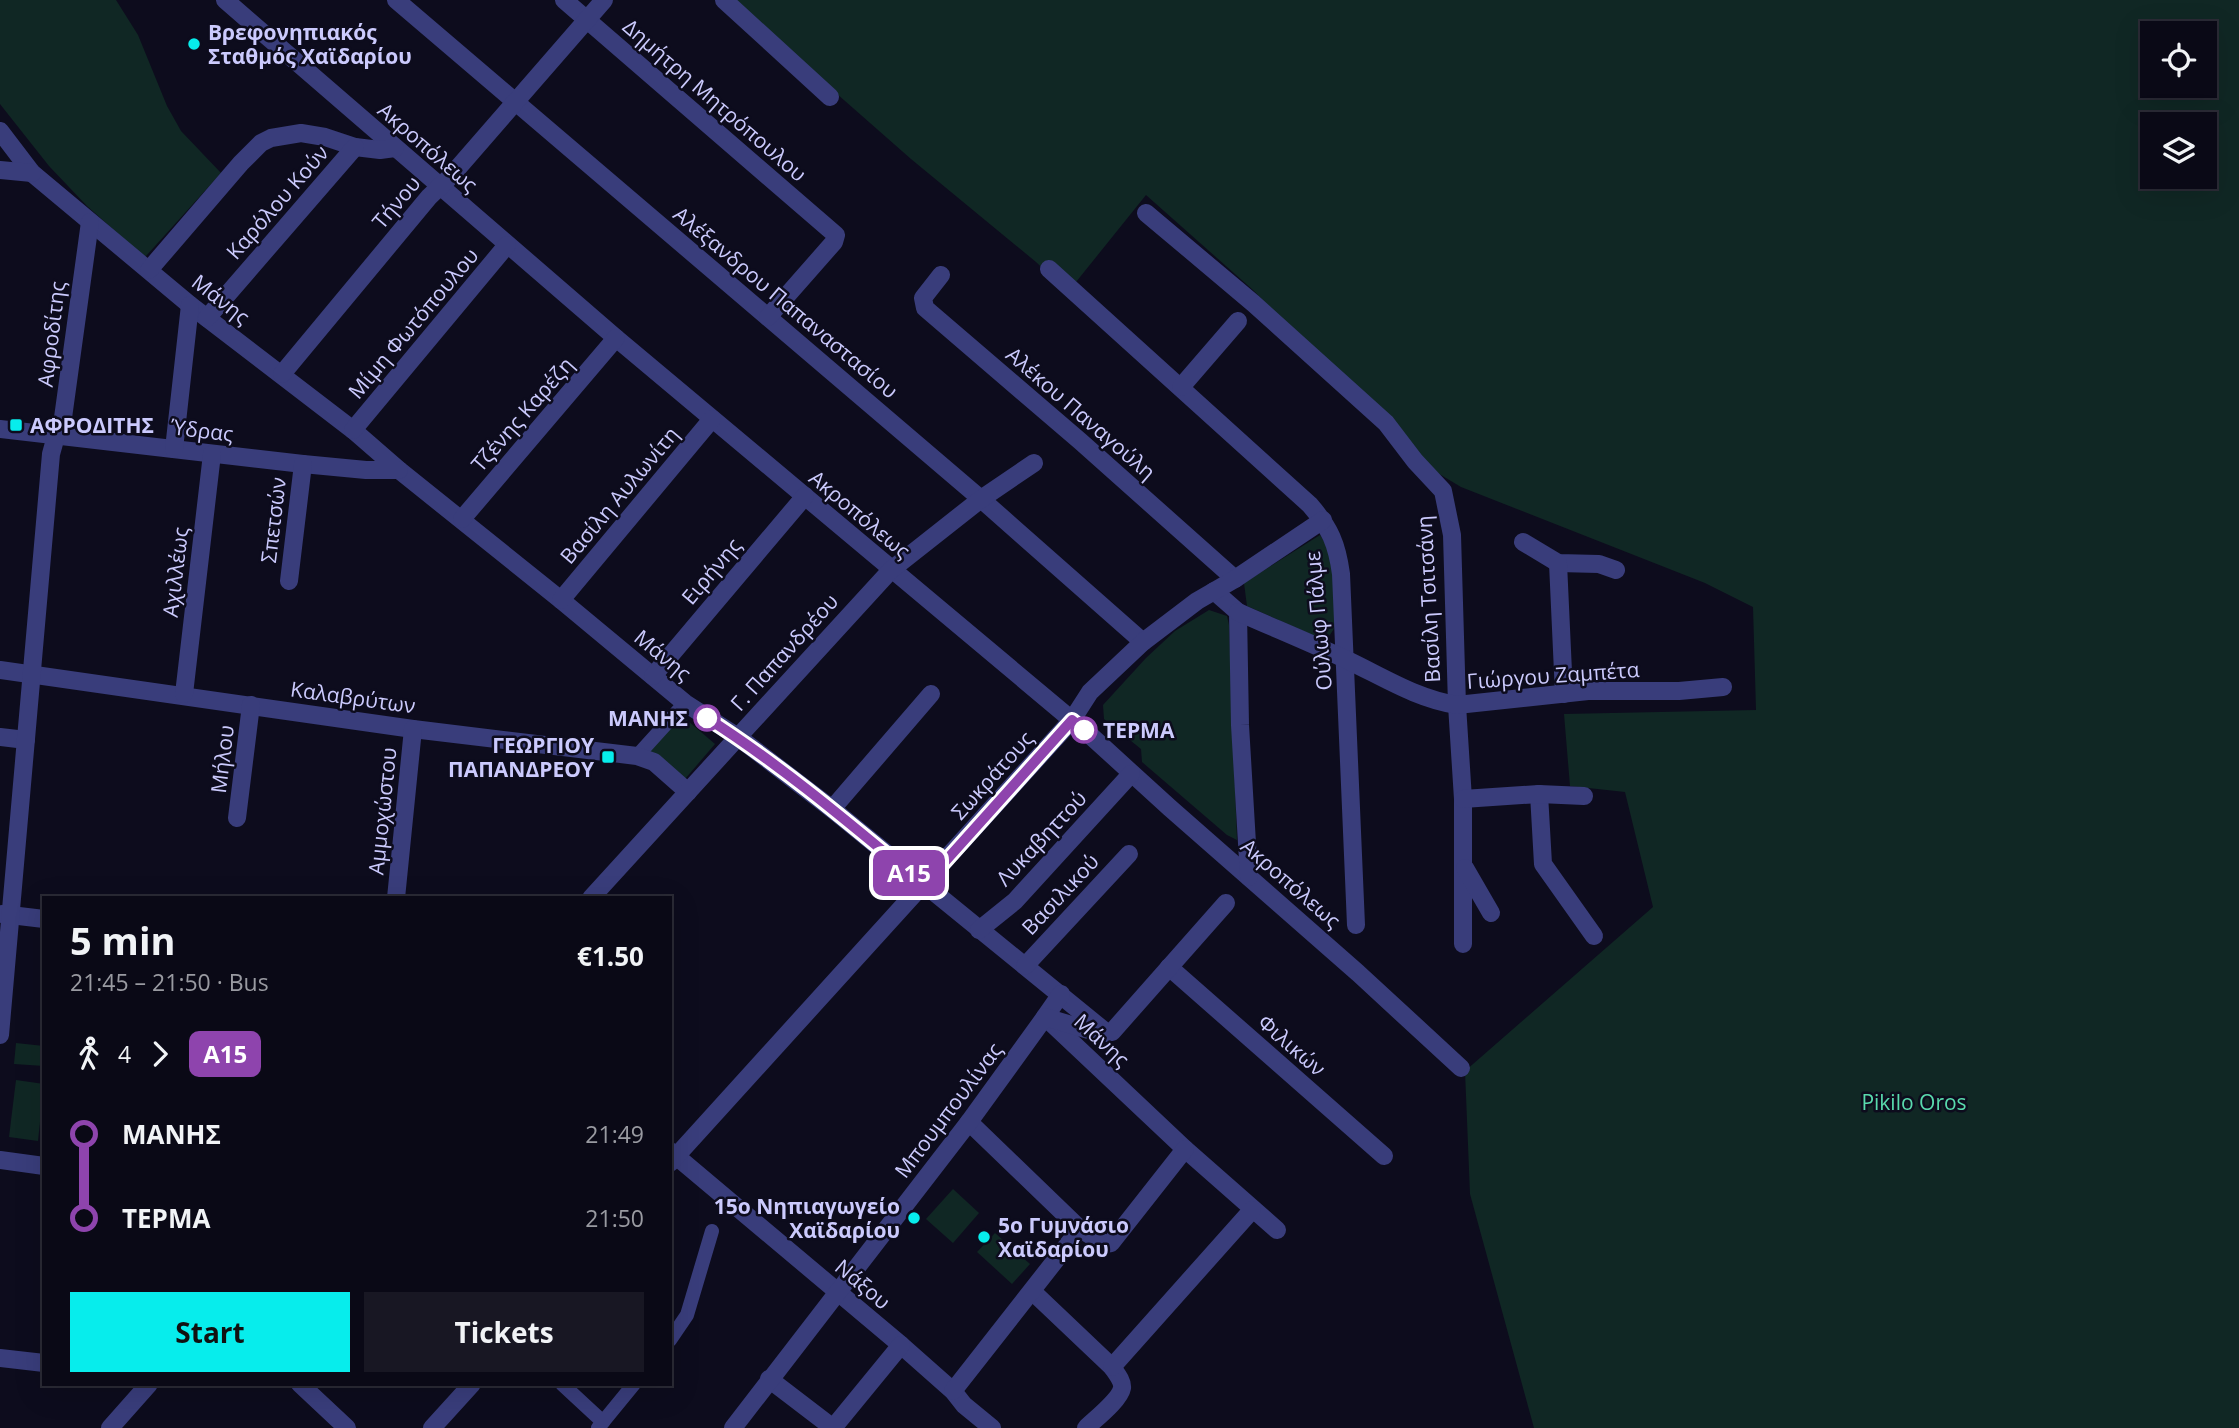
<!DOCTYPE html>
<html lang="en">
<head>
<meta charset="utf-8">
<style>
  body { margin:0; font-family:"Open Sans",sans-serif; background:#181723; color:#f1f3f6; height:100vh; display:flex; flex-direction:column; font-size:26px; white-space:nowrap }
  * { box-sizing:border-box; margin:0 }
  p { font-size:23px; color:#999aa1 }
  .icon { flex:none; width:38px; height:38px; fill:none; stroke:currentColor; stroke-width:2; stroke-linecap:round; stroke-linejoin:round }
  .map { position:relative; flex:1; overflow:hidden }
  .drawer { position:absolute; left:42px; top:896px; width:630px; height:490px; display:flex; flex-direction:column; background:#0a0916; border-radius:0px; box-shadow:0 7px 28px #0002,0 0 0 2px #2a2a35 }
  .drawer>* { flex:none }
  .badge { padding:0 14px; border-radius:10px; font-size:24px; line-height:46px }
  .tools { position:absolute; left:2140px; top:21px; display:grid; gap:14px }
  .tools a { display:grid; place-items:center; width:77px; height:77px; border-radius:0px; background:#0a0916; box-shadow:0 7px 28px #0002,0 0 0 2px #2a2a35; font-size:35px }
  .map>.badge { position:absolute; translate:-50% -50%; box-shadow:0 0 0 4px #fff }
  .legs { display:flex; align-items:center; gap:10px; height:77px; padding:0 28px; font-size:23px }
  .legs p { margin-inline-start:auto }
  .summary { display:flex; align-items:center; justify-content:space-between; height:119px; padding:0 28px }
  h1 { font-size:38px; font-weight:700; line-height:52px }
  .primary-button { display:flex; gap:14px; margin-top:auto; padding:14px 28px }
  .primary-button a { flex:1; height:80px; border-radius:0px; background:#07edec; color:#111; font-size:28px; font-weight:700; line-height:80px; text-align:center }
  .primary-button a+a { background:#181723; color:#f1f3f6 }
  ul { padding:0 28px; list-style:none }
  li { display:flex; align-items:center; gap:24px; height:84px; font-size:26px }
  li i { display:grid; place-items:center; width:10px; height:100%; margin:0 9px; background:currentColor }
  li i::after { content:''; width:18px; height:18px; margin:-9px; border:5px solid; border-radius:50%; background:#0a0916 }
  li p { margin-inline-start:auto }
  li:first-child i { background:linear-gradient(#0000 50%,currentColor 0) }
  li:last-child i { background:linear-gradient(currentColor 50%,#0000 0) }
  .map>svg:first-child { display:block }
  .green { fill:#102724; fill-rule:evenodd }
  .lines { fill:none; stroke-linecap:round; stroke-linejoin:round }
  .pedestrian { stroke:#393d7b; stroke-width:14 }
  .minor { stroke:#393d7b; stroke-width:18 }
  .tertiary { stroke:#393d7b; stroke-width:18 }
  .line-1-casing { stroke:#fff; stroke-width:16 }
  .line-1 { stroke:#8e44ad; stroke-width:10 }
  .poi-dot { fill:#07edec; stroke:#0d0c1d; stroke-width:2.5 }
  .stop-1-dot { fill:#fff; stroke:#8e44ad; stroke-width:3.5 }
  .labels { text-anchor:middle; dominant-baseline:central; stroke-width:5; stroke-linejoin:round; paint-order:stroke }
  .poi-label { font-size:21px; font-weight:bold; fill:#cbcafd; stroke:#0d0c1d; text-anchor:start }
  .street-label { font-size:21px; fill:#cbcafd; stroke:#0d0c1d }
  .stop-label { font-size:21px; font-weight:bold; fill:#cbcafd; stroke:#0d0c1d; text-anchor:end }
  .park-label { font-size:21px; fill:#59daad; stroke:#0d0c1d }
</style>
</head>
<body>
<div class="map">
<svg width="2239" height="1428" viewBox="0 0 2239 1428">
  <rect width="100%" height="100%" fill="#0d0c1d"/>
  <!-- green -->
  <g class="green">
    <polygon points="0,0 116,0 138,35 167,106 181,131 221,173 146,256 142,255 87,206 49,166 0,104"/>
    <path d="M730,0h1509v1428h-705l-64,-234 -5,-123 188,-164 -28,-115 -55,-6 -6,-72 192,-4 -3,-103 -48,-24 -244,-96 -35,-21 -173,-176 -107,-95 -78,97 -32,-30 -125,-103zM2152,33h53v53h-53zM2152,124h53v53h-53z"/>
    <polygon points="1320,535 1334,557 1335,627 1326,641 1247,606 1244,583"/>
    <polygon points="1209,610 1227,616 1229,625 1237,840 1227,835 1142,762 1141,749 1104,719 1103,705 1146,658 1175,631"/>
    <polygon points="681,715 715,744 685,779 650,751"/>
    <polygon points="16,1043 44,1046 44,1066 14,1064"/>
    <polygon points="16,1080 44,1084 38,1141 9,1137"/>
    <polygon points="953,1189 979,1213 953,1243 926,1219"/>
    <polygon points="995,1233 1030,1264 1012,1284 977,1252"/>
  </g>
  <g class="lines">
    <!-- pedestrian -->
    <g class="pedestrian">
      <polyline points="637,756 685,703"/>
      <polyline points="670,1340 687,1315 712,1231"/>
      <polyline points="562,1384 603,1422"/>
      <polyline points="598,1428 634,1384"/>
    </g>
    <!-- minor -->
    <g class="minor">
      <polyline points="225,0 616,338 1091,736 1170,808 1358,973 1461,1068"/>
      <polyline points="396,0 981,499 1143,642"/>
      <polyline points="564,0 836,235 834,242 768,317"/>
      <polyline points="724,0 830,97"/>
      <polyline points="0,131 32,173 190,305 353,430 399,470 561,600 685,703 738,737 832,809 1107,1033"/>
      <polyline points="0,170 32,173"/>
      <polyline points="1146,213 1253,303 1386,423 1415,461 1443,491 1452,535 1457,705 1463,799 1463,944"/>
      <path d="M1049,269l261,236c20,23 27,39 31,69l15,351"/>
      <polyline points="149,270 241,163 261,143 271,138 301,133 325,137 355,147 380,150 395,148"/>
      <polyline points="941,275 923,298 925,308 1080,441 1235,579"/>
      <polyline points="207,318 355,147"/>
      <polyline points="282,374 429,197 450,177 604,0"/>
      <polyline points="1181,387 1238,321"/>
      <polyline points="0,429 303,464 366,470 399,470"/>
      <polyline points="353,430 507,245"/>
      <polyline points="174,449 190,305"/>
      <polyline points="462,519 616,338"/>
      <polyline points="1523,542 1558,563 1599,564 1616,570"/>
      <polyline points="1558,563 1564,694"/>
      <polyline points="289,581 303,464"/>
      <polyline points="1214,591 1238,612 1240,725 1249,877"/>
      <polyline points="561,600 712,419"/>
      <path d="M1238,612c36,16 73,31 109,48 36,17 70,39 110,45l131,-14h91l44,-4"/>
      <polyline points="0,670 413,729 637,756 654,762 688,792"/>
      <polyline points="653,676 805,496"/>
      <polyline points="184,694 212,454"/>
      <polyline points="0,737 26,740"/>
      <polyline points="738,737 891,570 981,499 1034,463"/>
      <polyline points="1539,794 1543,864 1594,936"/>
      <polyline points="1463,799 1539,794 1584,796"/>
      <polyline points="832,809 931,694"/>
      <polyline points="237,818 251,705"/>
      <polyline points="1465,868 1491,913"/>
      <polyline points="396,898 413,729"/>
      <polyline points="2,914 44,919"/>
      <polyline points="979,930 1015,901 1131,774"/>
      <polyline points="1025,966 1129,854"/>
      <polyline points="1169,967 1384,1156"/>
      <polyline points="1061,994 1045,1017 1185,1149 1277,1230"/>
      <polyline points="0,1035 51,454 56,436 62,425 90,222"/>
      <polyline points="969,1122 1080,1229 1105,1244 1111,1243 1185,1149"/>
      <polyline points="670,1151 901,1345 953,1391 964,1405 992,1428"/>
      <polyline points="0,1160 44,1166"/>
      <polyline points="670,1163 1072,720 1090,692 1143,642 1197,601 1235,579 1323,520"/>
      <path d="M1033,1292l79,75c4,6 11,14 10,21 -2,12 -28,32 -36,40"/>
      <polyline points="0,1358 44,1363"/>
      <polyline points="1112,1367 1252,1210"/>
      <polyline points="769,1379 833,1428 901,1345"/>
      <polyline points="300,1384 347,1428"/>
      <polyline points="953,1391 1080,1229"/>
      <polyline points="432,1428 472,1384"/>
      <polyline points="733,1428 969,1122 1045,1017 1098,1033 1112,1032 1226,903"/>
    </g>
    <!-- tertiary -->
    <g class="tertiary">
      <polyline points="591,898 738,737"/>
      <polyline points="110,1428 149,1384"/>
    </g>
  </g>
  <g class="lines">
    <!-- line-1 casing -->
    <g class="line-1-casing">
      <path id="line-1" d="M707,718c77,49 147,109 217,167l148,-165 12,10"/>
    </g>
    <!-- line-1 -->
    <use href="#line-1" class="line-1"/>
  </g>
  <!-- markers -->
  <g class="poi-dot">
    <circle cx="194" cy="44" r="7"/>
    <rect x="9" y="418" width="14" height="14" rx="3.5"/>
    <rect x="601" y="750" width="14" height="14" rx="3.5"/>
    <circle cx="914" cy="1218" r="7"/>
    <circle cx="984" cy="1237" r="7"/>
  </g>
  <g class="stop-1-dot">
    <circle cx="707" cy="718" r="12"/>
    <circle cx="1084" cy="730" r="12"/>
  </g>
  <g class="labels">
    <!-- poi labels -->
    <g class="poi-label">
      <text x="208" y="32">Βρεφονηπιακός<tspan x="208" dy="24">Σταθμός Χαϊδαρίου</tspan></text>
      <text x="30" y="425">ΑΦΡΟΔΙΤΗΣ</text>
      <text x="594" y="745" text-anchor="end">ΓΕΩΡΓΙΟΥ<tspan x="594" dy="24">ΠΑΠΑΝΔΡΕΟΥ</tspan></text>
      <text x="900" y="1206" text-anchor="end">15ο Νηπιαγωγείο<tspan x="900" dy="24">Χαϊδαρίου</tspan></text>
      <text x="998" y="1225">5ο Γυμνάσιο<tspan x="998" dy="24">Χαϊδαρίου</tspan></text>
    </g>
    <!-- street labels -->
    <g class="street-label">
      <text transform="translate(715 100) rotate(41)">Δημήτρη Μητρόπουλου</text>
      <text transform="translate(428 147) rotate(41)">Ακροπόλεως</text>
      <text transform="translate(277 202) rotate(-49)">Καρόλου Κούν</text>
      <text transform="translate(396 202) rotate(-50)">Τήνου</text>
      <text transform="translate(221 299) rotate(38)">Μάνης</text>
      <text transform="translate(786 302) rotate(40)">Αλέξανδρου Παπαναστασίου</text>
      <text transform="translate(413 323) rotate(-50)">Μίμη Φωτόπουλου</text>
      <text transform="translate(51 334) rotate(-83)">Αφροδίτης</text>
      <text transform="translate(1081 413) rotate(41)">Αλέκου Παναγούλη</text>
      <text transform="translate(522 414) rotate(-49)">Τζένης Καρέζη</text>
      <text transform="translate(202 430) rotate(7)">Ύδρας</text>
      <text transform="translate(619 495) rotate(-50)">Βασίλη Αυλωνίτη</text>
      <text transform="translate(860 514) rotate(40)">Ακροπόλεως</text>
      <text transform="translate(273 520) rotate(-83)">Σπετσών</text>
      <text transform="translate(711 571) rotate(-50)">Ειρήνης</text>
      <text transform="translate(175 572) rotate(-83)">Αχιλλέως</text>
      <text transform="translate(1428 599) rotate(-93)">Βασίλη Τσιτσάνη</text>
      <text transform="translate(1318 621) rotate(-95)">Ούλωφ Πάλμε</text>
      <text transform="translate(784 652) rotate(-48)">Γ. Παπανδρέου</text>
      <text transform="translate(663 655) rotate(40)">Μάνης</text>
      <text transform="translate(1553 675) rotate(-4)">Γιώργου Ζαμπέτα</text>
      <text transform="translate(353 697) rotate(8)">Καλαβρύτων</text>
      <text transform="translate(222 759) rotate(-83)">Μήλου</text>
      <text transform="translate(992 775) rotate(-48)">Σωκράτους</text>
      <text transform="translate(382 811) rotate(-84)">Αμμοχώστου</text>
      <text transform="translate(1041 838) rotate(-47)">Λυκαβηττού</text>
      <text transform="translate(1291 883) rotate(41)">Ακροπόλεως</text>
      <text transform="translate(1060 894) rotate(-47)">Βασιλικού</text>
      <text transform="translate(1102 1040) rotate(43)">Μάνης</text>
      <text transform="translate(1292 1045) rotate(41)">Φιλικών</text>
      <text transform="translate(948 1110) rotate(-53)">Μπουμπουλίνας</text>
      <text transform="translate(863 1284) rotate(40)">Νάξου</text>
    </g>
    <!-- stop labels -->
    <g class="stop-label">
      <text x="688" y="718">ΜΑΝΗΣ</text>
      <text x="1103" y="730" text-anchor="start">ΤΕΡΜΑ</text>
    </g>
    <!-- park labels -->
    <g class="park-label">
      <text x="1914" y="1102">Pikilo Oros</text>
    </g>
  </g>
</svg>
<div class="tools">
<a><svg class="icon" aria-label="locate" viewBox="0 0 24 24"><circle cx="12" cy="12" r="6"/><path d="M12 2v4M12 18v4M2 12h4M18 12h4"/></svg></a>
<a><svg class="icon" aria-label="layers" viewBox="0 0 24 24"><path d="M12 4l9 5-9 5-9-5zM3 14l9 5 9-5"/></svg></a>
</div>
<b class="badge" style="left:909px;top:873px;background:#8e44ad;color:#fff">Α15</b>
<section class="drawer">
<div class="summary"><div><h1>5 min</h1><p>21:45 – 21:50 · Bus</p></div><b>€1.50</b></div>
<div class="legs"><svg class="icon" aria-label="walk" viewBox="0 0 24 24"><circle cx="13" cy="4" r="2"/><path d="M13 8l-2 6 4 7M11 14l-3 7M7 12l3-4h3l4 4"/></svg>4<svg class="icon" aria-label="forward" viewBox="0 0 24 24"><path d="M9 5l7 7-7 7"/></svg><b class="badge" style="background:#8e44ad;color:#fff">Α15</b></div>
<ul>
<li><i style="color:#8e44ad"></i><b>ΜΑΝΗΣ</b><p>21:49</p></li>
<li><i style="color:#8e44ad"></i><b>ΤΕΡΜΑ</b><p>21:50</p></li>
</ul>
<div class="primary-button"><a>Start</a><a>Tickets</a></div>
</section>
</div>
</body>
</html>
